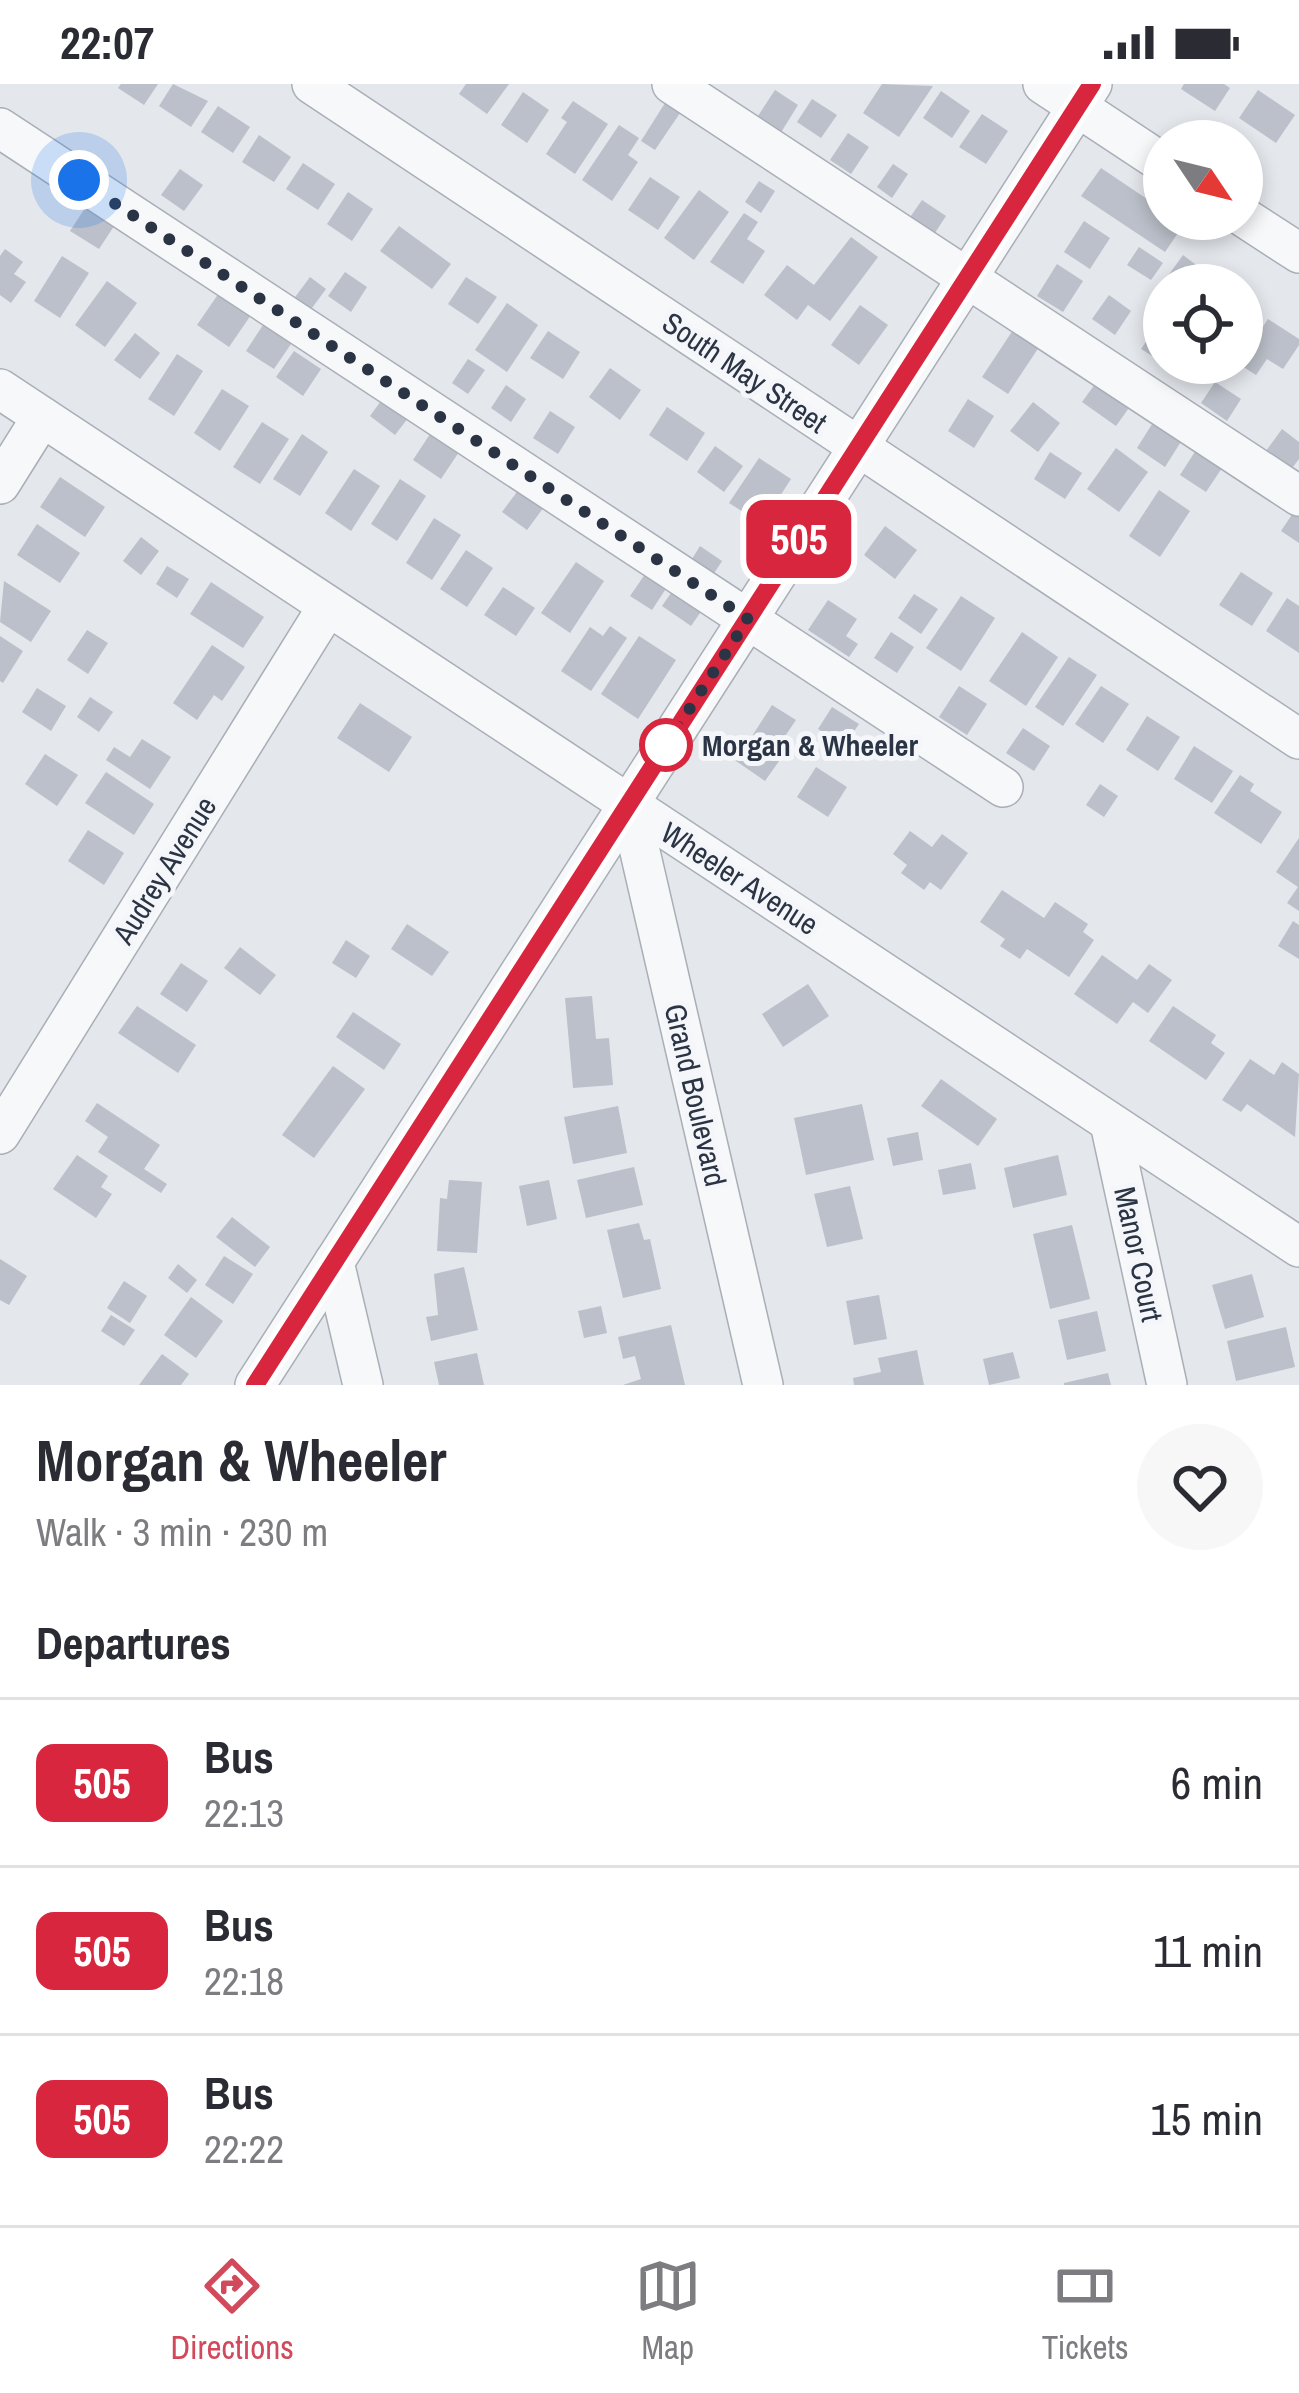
<!DOCTYPE html>
<html lang="en">
<head>
<meta charset="utf-8">
<style>
  body { margin:0; font-family:"Archivo Narrow",sans-serif; background:#f7f7f7; color:#2b2b33; height:100vh; display:flex; flex-direction:column; font-size:45px; white-space:nowrap }
  * { box-sizing:border-box; margin:0 }
  p { font-size:39px; color:#7c7c81 }
  .icon { flex:none; width:66px; height:66px; fill:none; stroke:currentColor; stroke-width:2; stroke-linecap:round; stroke-linejoin:round }
  .map { position:relative; height:1301px; overflow:hidden }
  .drawer { display:flex; flex-direction:column; background:#fff; flex:1 }
  .drawer>* { flex:none }
  .badge { padding:0 24px; border-radius:18px; font-size:42px; line-height:78px }
  .needle { width:78px; rotate:125deg }
  .controls { position:absolute; left:1143px; top:36px; display:grid; gap:24px }
  .controls a { display:grid; place-items:center; width:120px; height:120px; border-radius:50%; background:#fff; box-shadow:0 6px 18px #0003; font-size:60px }
  .you { position:absolute; width:60px; height:60px; margin:-30px; border:9px solid #fff; border-radius:50%; background:#1a73e8; box-shadow:0 0 0 18px #1a73e833 }
  .map>.badge { position:absolute; translate:-50% -50%; box-shadow:0 0 0 6px #fff }
  h2 { padding:0 36px; font-size:45px; line-height:108px }
  .round { display:grid; place-items:center; flex:none; width:126px; height:126px; border-radius:63px; background:#f7f7f7 }
  .head { display:flex; align-items:center; justify-content:space-between; height:204px; padding:0 36px }
  h1 { font-size:57px; font-weight:700; line-height:90px }
  ul { padding:0; list-style:none }
  li { display:flex; align-items:center; gap:36px; height:168px; padding:0 36px; border-top:3px solid #e1e1e2 }
  li div { flex:1 }
  li b { display:block; font-size:45px }
  li em { font-style:normal }
  li .badge { min-width:132px; font-weight:700; text-align:center }
  .status { display:flex; justify-content:space-between; align-items:center; height:84px; padding:0 60px; background:#fff; direction:ltr }
  .status svg { height:33px; fill:currentColor }
  .menu { display:flex; justify-content:space-around; align-items:center; height:168px; border-top:3px solid #e1e1e2; background:#fff; font-size:33px; color:#7c7c81 }
  .menu a { display:grid; justify-items:center; gap:6px }
  .menu .active { color:#d1495b }
  .map>svg:first-child { display:block }
  .building { fill:#bbc0ca }
  .lines { fill:none; stroke-linecap:round; stroke-linejoin:round }
  .minor-casing { stroke:#a9aeb7; stroke-width:42 }
  .minor { stroke:#f7f8fa; stroke-width:39 }
  .line-casing { stroke:#fff; stroke-width:27 }
  .line { stroke:#d7263d; stroke-width:18 }
  .walk { stroke:#2b3445; stroke-width:12; stroke-dasharray:0 21.6 }
  .stop-dot { fill:#fff; stroke:#d7263d; stroke-width:6 }
  .labels { text-anchor:middle; dominant-baseline:central; stroke-width:10; stroke-linejoin:round; paint-order:stroke }
  .street-label { font-size:30px; fill:#2b3445; stroke:#f4f6f9 }
  .stop-label { font-size:30px; font-weight:bold; fill:#2b3445; stroke:#f4f6f9; text-anchor:start }
</style>
</head>
<body>
<div class="status"><b>22:07</b><svg viewBox="0 0 49 12"><path d="M0 12V9h3v3zM5 12V6h3v6zM10 12V3h3v9zM15 12V0h3v12zM26 1h20v11H26zM47 4h2v5h-2z"/></svg></div>
<div class="map">
<svg width="1299" height="1301" viewBox="0 0 1299 1301">
  <rect width="100%" height="100%" fill="#e4e7ec"/>
  <!-- building -->
  <g class="building">
    <polygon points="121,0 158,0 144,21 118,4"/>
    <polygon points="173,0 208,17 191,43 159,22"/>
    <polygon points="466,0 509,0 487,30 459,10"/>
    <polygon points="882,0 933,2 899,53 863,29"/>
    <polygon points="1184,0 1224,0 1230,4 1215,27 1181,5"/>
    <polygon points="775,6 798,21 780,50 756,35"/>
    <polygon points="1258,6 1295,31 1276,59 1239,34"/>
    <polygon points="941,7 970,27 952,54 923,34"/>
    <polygon points="523,8 549,26 527,59 501,41"/>
    <polygon points="812,15 837,31 821,54 797,38"/>
    <polygon points="573,17 608,40 575,90 546,70 567,38 561,34"/>
    <polygon points="665,19 680,29 655,66 641,57"/>
    <polygon points="218,22 250,43 233,69 201,48"/>
    <polygon points="982,30 1008,47 986,80 959,63"/>
    <polygon points="619,41 639,54 628,71 638,78 612,117 582,96"/>
    <polygon points="848,49 869,63 851,90 830,76"/>
    <polygon points="259,51 291,73 274,98 242,78"/>
    <polygon points="303,79 335,100 318,126 286,105"/>
    <polygon points="893,80 908,90 892,114 877,103"/>
    <polygon points="1101,84 1147,115 1164,135 1182,143 1165,168 1081,112"/>
    <polygon points="180,85 203,101 184,127 161,111"/>
    <polygon points="650,93 680,113 658,146 628,126"/>
    <polygon points="759,97 775,107 761,129 745,118"/>
    <polygon points="699,106 729,128 694,176 664,154"/>
    <polygon points="348,108 373,125 352,157 327,140"/>
    <polygon points="922,116 946,132 931,155 906,139"/>
    <polygon points="87,121 116,139 99,165 70,147"/>
    <polygon points="744,129 758,138 747,155 765,167 743,200 710,178"/>
    <polygon points="1084,137 1110,154 1090,185 1064,168"/>
    <polygon points="399,142 451,180 432,205 380,167"/>
    <polygon points="851,153 878,173 830,237 808,221 797,236 764,211 787,181 814,201"/>
    <polygon points="1139,163 1163,179 1151,196 1127,181"/>
    <polygon points="5,165 23,178 14,190 26,198 11,219 0,211 0,172"/>
    <polygon points="1183,171 1212,193 1206,201 1165,196"/>
    <polygon points="62,172 89,189 60,234 34,217"/>
    <polygon points="1057,180 1083,197 1063,228 1037,212"/>
    <polygon points="345,188 367,203 351,228 328,212"/>
    <polygon points="310,193 326,205 309,228 293,216"/>
    <polygon points="466,193 497,213 478,240 448,220"/>
    <polygon points="107,197 137,219 105,263 75,241"/>
    <polygon points="219,209 251,231 229,263 197,241"/>
    <polygon points="1109,211 1131,227 1115,251 1092,235"/>
    <polygon points="507,219 538,241 507,288 475,266"/>
    <polygon points="860,221 888,241 859,281 831,261"/>
    <polygon points="1268,235 1299,255 1299,261 1283,285 1267,275 1256,291 1242,282 1242,274"/>
    <polygon points="265,238 293,257 274,285 246,267"/>
    <polygon points="1158,240 1164,244 1162,278 1141,265"/>
    <polygon points="1013,246 1039,263 1008,310 982,293"/>
    <polygon points="548,247 580,268 563,295 530,274"/>
    <polygon points="135,249 160,269 140,295 114,276"/>
    <polygon points="294,267 321,285 303,312 276,293"/>
    <polygon points="177,270 203,287 174,332 148,315"/>
    <polygon points="468,275 485,286 468,310 452,299"/>
    <polygon points="610,284 641,306 620,336 589,313"/>
    <polygon points="1098,296 1131,321 1116,342 1082,318"/>
    <polygon points="1215,298 1241,315 1227,337 1201,319"/>
    <polygon points="506,301 526,315 511,338 491,324"/>
    <polygon points="222,305 249,322 220,367 194,349"/>
    <polygon points="386,310 412,329 395,351 370,332"/>
    <polygon points="968,315 994,332 974,364 948,347"/>
    <polygon points="1033,318 1060,339 1038,368 1010,347"/>
    <polygon points="667,323 705,349 687,377 649,351"/>
    <polygon points="550,327 575,343 558,370 533,354"/>
    <polygon points="1154,337 1182,356 1165,383 1137,364"/>
    <polygon points="262,338 289,355 260,400 233,383"/>
    <polygon points="1282,345 1299,358 1299,375 1286,392 1261,374"/>
    <polygon points="432,347 461,365 441,395 413,376"/>
    <polygon points="302,350 328,368 300,412 273,395"/>
    <polygon points="715,362 743,382 724,408 697,388"/>
    <polygon points="1198,363 1224,381 1206,408 1180,391"/>
    <polygon points="1116,364 1148,388 1119,428 1087,405"/>
    <polygon points="1050,368 1082,389 1065,415 1034,395"/>
    <polygon points="759,374 791,395 762,440 729,419"/>
    <polygon points="354,385 380,402 351,447 325,429"/>
    <polygon points="60,393 105,423 85,453 40,423"/>
    <polygon points="400,395 426,412 397,457 371,440"/>
    <polygon points="519,405 544,423 527,446 502,428"/>
    <polygon points="1159,406 1190,427 1160,473 1129,452"/>
    <polygon points="1299,420 1299,459 1281,447"/>
    <polygon points="434,434 461,451 432,496 406,479"/>
    <polygon points="37,440 80,469 60,499 17,471"/>
    <polygon points="885,442 917,466 895,495 864,471"/>
    <polygon points="141,453 159,467 141,491 123,477"/>
    <polygon points="700,462 722,477 711,494 689,480"/>
    <polygon points="466,466 493,484 467,523 440,505"/>
    <polygon points="576,478 604,497 570,549 541,529"/>
    <polygon points="167,482 189,495 177,514 156,500"/>
    <polygon points="648,486 669,500 652,526 630,512"/>
    <polygon points="1241,488 1273,509 1252,542 1219,521"/>
    <polygon points="680,496 709,516 691,542 662,522"/>
    <polygon points="4,497 51,527 31,558 0,538"/>
    <polygon points="211,498 264,533 243,564 190,530"/>
    <polygon points="503,503 535,524 516,552 484,531"/>
    <polygon points="914,510 938,525 921,550 898,534"/>
    <polygon points="961,512 995,534 961,587 926,564"/>
    <polygon points="1287,514 1299,522 1299,569 1266,547"/>
    <polygon points="828,516 857,535 846,552 858,560 849,573 808,546"/>
    <polygon points="610,542 627,554 591,607 561,587 590,543 603,552"/>
    <polygon points="87,546 108,559 88,590 67,576"/>
    <polygon points="891,548 914,563 897,589 874,574"/>
    <polygon points="1022,548 1058,573 1026,622 989,597"/>
    <polygon points="0,552 23,567 3,599 0,597"/>
    <polygon points="639,552 676,576 638,635 601,610"/>
    <polygon points="212,561 245,583 222,617 214,611 197,636 173,619"/>
    <polygon points="1069,573 1097,591 1063,642 1035,623"/>
    <polygon points="959,602 987,620 967,651 939,633"/>
    <polygon points="1101,602 1129,620 1103,659 1075,640"/>
    <polygon points="37,604 66,622 51,647 22,628"/>
    <polygon points="90,613 113,628 99,648 77,633"/>
    <polygon points="360,619 412,653 389,688 337,654"/>
    <polygon points="772,621 796,636 781,658 789,663 765,697 736,677"/>
    <polygon points="832,623 859,640 844,662 818,645"/>
    <polygon points="1147,632 1180,653 1158,687 1126,666"/>
    <polygon points="1023,644 1050,662 1034,687 1006,669"/>
    <polygon points="142,655 171,673 150,705 106,676 114,663 130,673"/>
    <polygon points="1194,662 1233,687 1212,719 1174,695"/>
    <polygon points="45,670 78,691 57,722 25,700"/>
    <polygon points="816,683 847,703 828,733 797,713"/>
    <polygon points="106,688 154,720 134,751 85,719"/>
    <polygon points="1240,691 1254,700 1250,707 1282,728 1261,760 1214,729"/>
    <polygon points="1100,700 1118,712 1104,733 1086,721"/>
    <polygon points="88,746 124,769 104,801 68,777"/>
    <polygon points="910,747 932,763 942,750 968,769 941,806 930,798 924,806 901,789 907,781 893,770"/>
    <polygon points="1299,754 1299,827 1287,819 1298,803 1276,788"/>
    <polygon points="1002,806 1044,834 1055,818 1088,840 1083,848 1094,856 1069,893 1027,865 1020,875 1000,862 1005,855 980,838"/>
    <polygon points="1293,837 1299,841 1299,875 1278,862"/>
    <polygon points="407,840 449,868 432,892 391,865"/>
    <polygon points="346,856 370,872 356,894 332,879"/>
    <polygon points="240,863 276,891 260,911 224,884"/>
    <polygon points="1102,871 1137,896 1149,880 1172,896 1148,929 1133,918 1117,940 1074,910"/>
    <polygon points="181,879 208,897 187,928 160,910"/>
    <polygon points="808,900 829,932 783,963 762,930"/>
    <polygon points="592,912 596,955 609,954 613,1001 573,1004 565,914"/>
    <polygon points="137,922 196,961 178,989 118,949"/>
    <polygon points="1173,922 1216,951 1211,959 1225,969 1206,996 1149,957"/>
    <polygon points="353,928 401,960 384,986 336,953"/>
    <polygon points="1250,975 1274,991 1282,978 1299,990 1295,1053 1247,1020 1241,1028 1222,1016"/>
    <polygon points="333,982 365,1005 314,1074 282,1051"/>
    <polygon points="941,995 997,1035 978,1062 921,1022"/>
    <polygon points="97,1019 160,1061 144,1085 167,1100 161,1109 98,1068 108,1053 85,1037"/>
    <polygon points="862,1020 874,1076 806,1091 794,1034"/>
    <polygon points="618,1022 627,1069 573,1080 564,1033"/>
    <polygon points="918,1048 923,1076 893,1082 887,1054"/>
    <polygon points="77,1071 108,1092 101,1103 112,1110 96,1134 53,1105"/>
    <polygon points="1058,1071 1067,1111 1013,1124 1004,1084"/>
    <polygon points="971,1079 976,1105 943,1111 938,1086"/>
    <polygon points="634,1083 643,1121 586,1134 577,1096"/>
    <polygon points="449,1096 482,1098 477,1169 437,1167 440,1114 447,1115"/>
    <polygon points="549,1096 557,1135 527,1142 519,1102"/>
    <polygon points="850,1102 863,1155 827,1163 814,1110"/>
    <polygon points="232,1133 270,1163 255,1183 216,1153"/>
    <polygon points="639,1139 644,1156 650,1155 661,1205 623,1214 607,1146"/>
    <polygon points="1072,1141 1090,1215 1050,1225 1033,1150"/>
    <polygon points="224,1172 253,1190 233,1220 205,1201"/>
    <polygon points="0,1175 27,1192 9,1221 0,1216"/>
    <polygon points="178,1180 197,1196 187,1209 168,1194"/>
    <polygon points="464,1183 478,1246 431,1257 426,1233 438,1231 434,1190"/>
    <polygon points="1252,1190 1264,1233 1225,1245 1212,1201"/>
    <polygon points="124,1197 147,1212 130,1239 107,1224"/>
    <polygon points="879,1211 887,1255 854,1261 846,1217"/>
    <polygon points="191,1213 223,1237 196,1274 164,1251"/>
    <polygon points="601,1222 607,1249 584,1254 578,1227"/>
    <polygon points="1097,1227 1106,1267 1067,1276 1058,1236"/>
    <polygon points="111,1231 135,1246 124,1262 101,1247"/>
    <polygon points="671,1241 685,1301 623,1301 641,1295 635,1272 623,1275 618,1253"/>
    <polygon points="1286,1243 1295,1283 1236,1297 1227,1257"/>
    <polygon points="917,1266 924,1301 854,1301 853,1294 881,1288 878,1274"/>
    <polygon points="1013,1268 1020,1294 989,1301 983,1275"/>
    <polygon points="477,1269 484,1301 439,1301 434,1278"/>
    <polygon points="162,1270 189,1290 181,1301 139,1301"/>
    <polygon points="1108,1289 1111,1301 1064,1301 1064,1299"/>
  </g>
  <g class="lines">
    <!-- minor casing -->
    <g class="minor-casing">
      <g id="minor">
        <polyline points="312,0 1299,655"/>
        <polyline points="672,0 1299,412"/>
        <polyline points="1043,0 1164,80"/>
        <polyline points="0,44 1003,703"/>
        <polyline points="1242,132 1299,169"/>
        <polyline points="0,305 1299,1163"/>
        <polyline points="0,400 42,333"/>
        <polyline points="629,720 763,1301"/>
        <polyline points="1110,1039 1167,1301"/>
        <polyline points="0,1050 328,522"/>
        <polyline points="334,1178 363,1301"/>
        <polyline points="255,1301 1092,0"/>
      </g>
    </g>
    <!-- minor -->
    <use href="#minor" class="minor"/>
  </g>
  <g class="lines">
    <!-- line casing -->
    <g class="line-casing">
      <polyline id="line" points="255,1301 1092,0"/>
    </g>
    <!-- line -->
    <use href="#line" class="line"/>
    <!-- walk -->
    <polyline class="walk" points="79,96 748,535 666,661"/>
  </g>
  <!-- markers -->
  <circle class="stop-dot" cx="666" cy="661" r="24"/>
  <g class="labels">
    <!-- street labels -->
    <g class="street-label">
      <text transform="translate(745 288) rotate(34)">South May Street</text>
      <text transform="translate(164 786) rotate(-58)">Audrey Avenue</text>
      <text transform="translate(740 794) rotate(33)">Wheeler Avenue</text>
      <text transform="translate(696 1011) rotate(77)">Grand Boulevard</text>
      <text transform="translate(1139 1170) rotate(78)">Manor Court</text>
    </g>
    <!-- stop labels -->
    <g class="stop-label">
      <text x="702" y="661">Morgan &amp; Wheeler</text>
    </g>
  </g>
</svg>
<div class="controls">
<a><svg class="needle" viewBox="-14 -14 28 28"><path d="M0-13l5 13h-10z" fill="#e53935"/><path d="M0 13l5-13h-10z" fill="#7c7c81"/></svg></a>
<a><svg class="icon" aria-label="locate" viewBox="0 0 24 24"><circle cx="12" cy="12" r="6"/><path d="M12 2v4M12 18v4M2 12h4M18 12h4"/></svg></a>
</div>
<div class="you" style="left:79px;top:96px"></div>
<b class="badge" style="left:799px;top:455px;background:#d7263d;color:#fff">505</b>
</div>
<section class="drawer">
<div class="head"><div><h1>Morgan &amp; Wheeler</h1><p>Walk · 3 min · 230 m</p></div><a class="round"><svg class="icon" aria-label="heart" viewBox="0 0 24 24"><path d="M12 20l-8-8c-3-5 5-10 8-4 3-6 11-1 8 4z"/></svg></a></div>
<h2>Departures</h2>
<ul>
<li><span class="badge" style="background:#d7263d;color:#fff">505</span><div><b>Bus</b><p>22:13</p></div><em>6 min</em></li>
<li><span class="badge" style="background:#d7263d;color:#fff">505</span><div><b>Bus</b><p>22:18</p></div><em>11 min</em></li>
<li><span class="badge" style="background:#d7263d;color:#fff">505</span><div><b>Bus</b><p>22:22</p></div><em>15 min</em></li>
</ul>
</section>
<nav class="menu">
<a class="active"><svg class="icon" aria-label="directions" viewBox="0 0 24 24"><path d="M12 3l9 9-9 9-9-9zM9 14v-3h6M13 9l2 2-2 2"/></svg>Directions</a>
<a><svg class="icon" aria-label="map" viewBox="0 0 24 24"><path d="M3 6l6-2 6 2 6-2v14l-6 2-6-2-6 2zM9 4v14M15 6v14"/></svg>Map</a>
<a><svg class="icon" aria-label="tickets" viewBox="0 0 24 24"><path d="M3 7h18v10H3zM15 7v10"/></svg>Tickets</a>
</nav>
</body>
</html>
